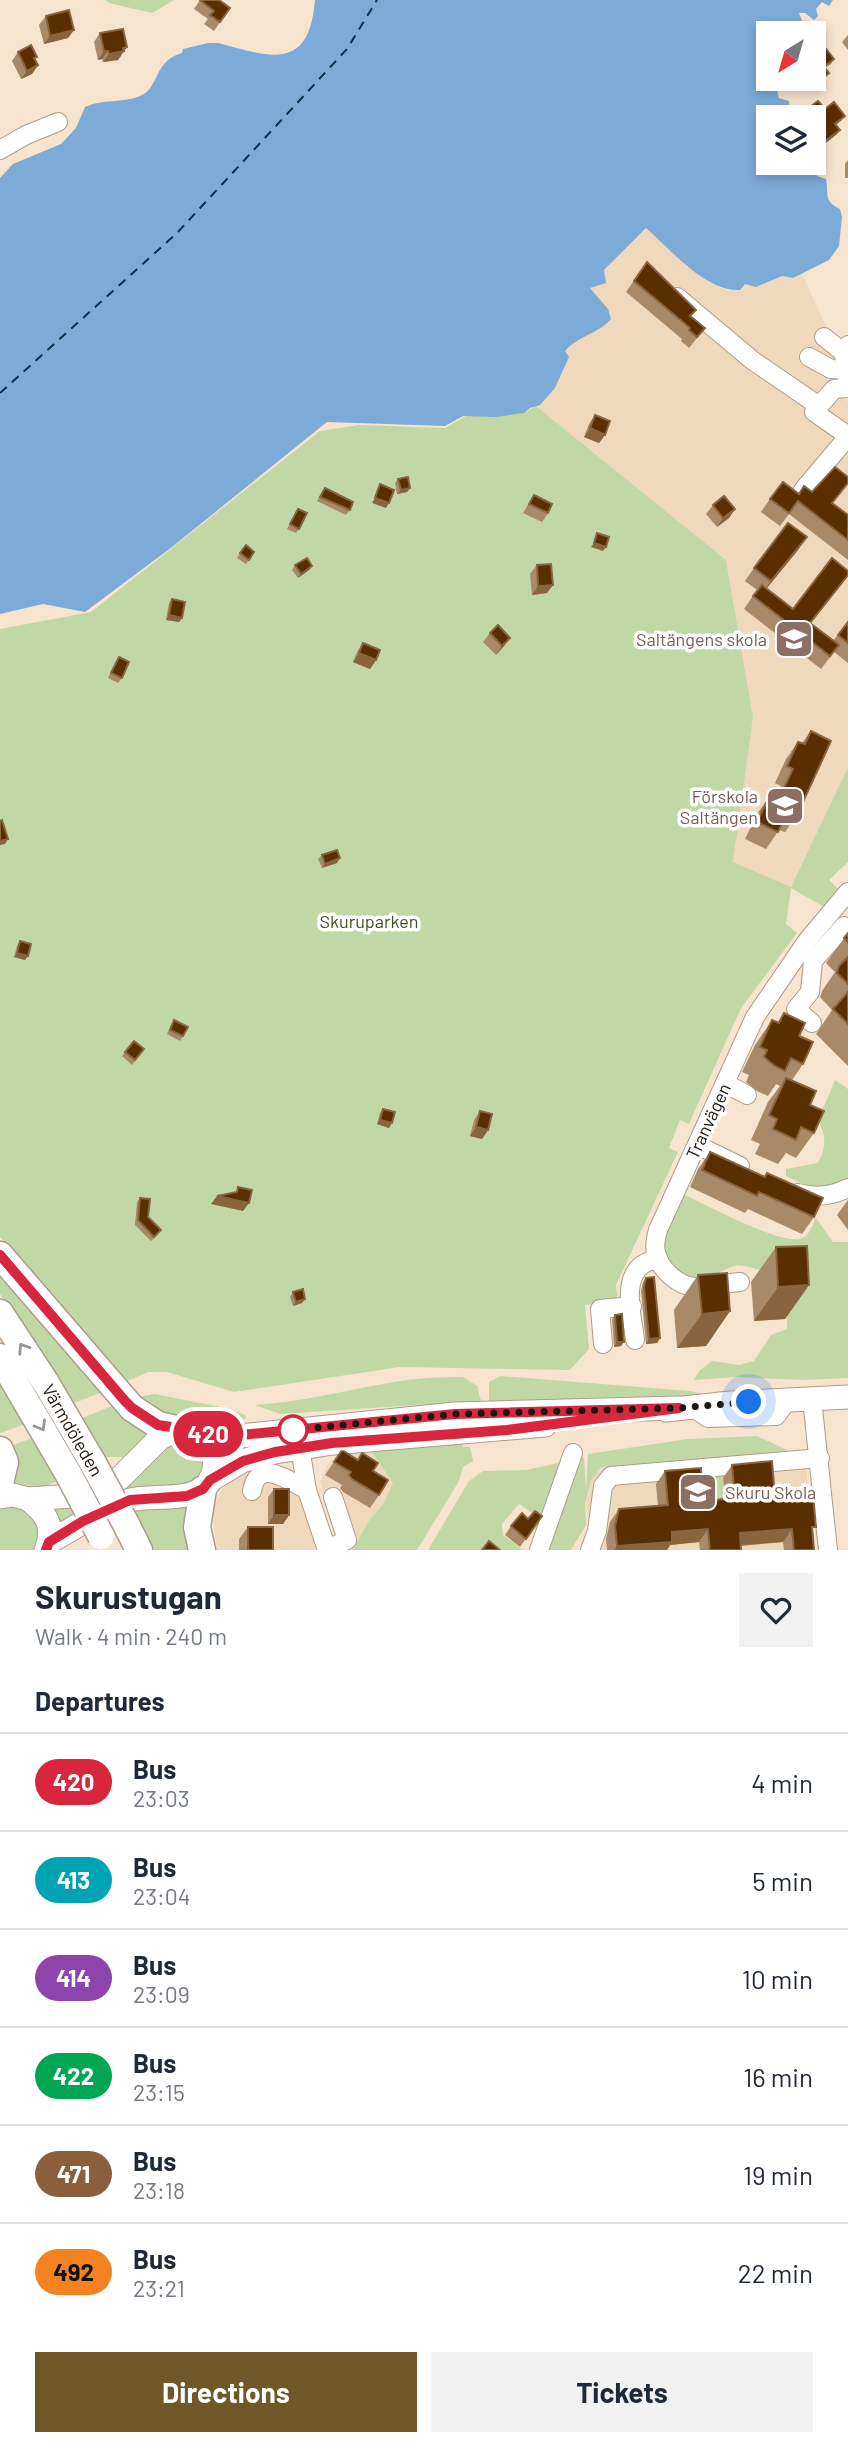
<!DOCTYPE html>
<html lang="en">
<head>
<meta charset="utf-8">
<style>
  body { margin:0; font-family:Barlow,sans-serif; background:#f2f2f3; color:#1f2937; height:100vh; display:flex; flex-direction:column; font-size:26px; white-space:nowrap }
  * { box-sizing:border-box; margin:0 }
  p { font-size:23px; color:#747a83 }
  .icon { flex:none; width:38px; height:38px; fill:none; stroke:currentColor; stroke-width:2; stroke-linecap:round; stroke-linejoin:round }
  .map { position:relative; height:1550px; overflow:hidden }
  .drawer { display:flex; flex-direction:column; background:#fff; flex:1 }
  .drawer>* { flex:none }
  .badge { padding:0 14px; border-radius:23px; font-size:24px; line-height:46px }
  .needle { width:46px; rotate:217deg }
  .tools { position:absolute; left:756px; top:21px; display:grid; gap:14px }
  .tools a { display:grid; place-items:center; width:70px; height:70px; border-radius:0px; background:#fff; box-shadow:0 4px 10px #0003; font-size:35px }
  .you { position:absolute; width:35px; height:35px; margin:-18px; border:5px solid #fff; border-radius:50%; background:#1a73e8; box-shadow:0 0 0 10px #1a73e833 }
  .map>.badge { position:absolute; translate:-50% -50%; box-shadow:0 0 0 4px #fff }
  h2 { padding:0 35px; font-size:26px; line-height:63px }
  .round { display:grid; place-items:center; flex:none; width:74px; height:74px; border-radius:0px; background:#f2f2f3 }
  .overview { display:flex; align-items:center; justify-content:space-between; height:119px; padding:0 35px }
  h1 { font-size:33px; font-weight:700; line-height:52px }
  .primary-button { display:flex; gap:14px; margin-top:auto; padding:14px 35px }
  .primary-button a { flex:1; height:80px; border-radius:0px; background:#705728; color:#fff; font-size:28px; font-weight:700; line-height:80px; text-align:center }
  .primary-button a+a { background:#f2f2f3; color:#1f2937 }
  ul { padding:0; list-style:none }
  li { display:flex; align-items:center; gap:21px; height:98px; padding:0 35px; border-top:2px solid #e0e1e3 }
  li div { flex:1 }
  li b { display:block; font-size:26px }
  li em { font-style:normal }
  li .badge { min-width:77px; font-weight:700; text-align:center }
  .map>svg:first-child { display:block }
  .built { fill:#f0d8bd }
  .green { fill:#c1d8a6 }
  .water { fill:#7cabd8 }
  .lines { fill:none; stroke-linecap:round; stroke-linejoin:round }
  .ferry { stroke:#092e4b; stroke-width:2; stroke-dasharray:9 7; stroke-linecap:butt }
  .minor-casing { stroke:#ad9c88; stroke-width:20 }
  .major-casing { stroke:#ad9c88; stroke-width:25 }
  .highway-casing { stroke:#ad9c88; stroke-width:29 }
  .minor { stroke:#fff; stroke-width:18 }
  .major { stroke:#fff; stroke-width:23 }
  .highway { stroke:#fff; stroke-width:26 }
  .highway-bridge-casing { stroke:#ad9c88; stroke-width:29; stroke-linecap:butt }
  .highway-bridge { stroke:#fff; stroke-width:26 }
  .wall { fill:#a88968 }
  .shaded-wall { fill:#88653e }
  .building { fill:#592e00; stroke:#88653e; stroke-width:2 }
  .oneway { stroke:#999793 }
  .line-casing { stroke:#fff; stroke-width:16 }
  .line { stroke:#d7263d; stroke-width:10 }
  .walk { stroke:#1d170f; stroke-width:7; stroke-dasharray:0 12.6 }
  .stop-dot { fill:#fff; stroke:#d7263d; stroke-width:3.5 }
  .labels { text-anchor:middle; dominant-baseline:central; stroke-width:7; stroke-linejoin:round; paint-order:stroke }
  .education-label { font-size:18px; fill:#785e54; stroke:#fff; text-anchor:end }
  .park-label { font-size:18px; fill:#3e5519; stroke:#fff }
  .street-label { font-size:18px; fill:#1d170f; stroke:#fff }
</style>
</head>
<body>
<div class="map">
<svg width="848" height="1550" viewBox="0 0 848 1550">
  <rect width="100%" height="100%" fill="#f7e4cf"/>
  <!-- built -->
  <g class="built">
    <polygon points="647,228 711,284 729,291 745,284 782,275 793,278 802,274 837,350 843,397 848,402 848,767 791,887 732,862 753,717 726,560 536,406 555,388 568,357 565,351 574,340 599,330 608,309 590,288 604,270"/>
    <polygon points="805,1450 812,1550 594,1550 586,1504 591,1481 601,1467"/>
    <polygon points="371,1451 393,1483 384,1503 370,1519 352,1550 342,1550 320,1482 327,1465 338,1454"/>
    <polygon points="262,1469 288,1477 303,1505 319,1548 312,1550 217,1550 213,1518 215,1503 225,1484 247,1472"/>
  </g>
  <!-- green -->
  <g class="green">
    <polygon points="106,0 174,0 152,13 109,3"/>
    <polygon points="536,406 726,560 753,717 733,862 791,887 848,767 848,862 829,880 840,891 824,907 791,888 786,924 797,933 741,1008 689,1124 680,1120 669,1148 678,1152 616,1285 618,1302 585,1305 589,1349 570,1370 400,1367 234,1392 167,1372 148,1372 119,1385 0,1237 0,629 91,612 320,431 359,425 445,428 466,416 525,412"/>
    <path d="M835,1080l13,9v91l-32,10 -30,-14v-7l32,-6c9,-16 8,-29 -1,-45l8,-14z"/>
    <path d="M683,1194c24,11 93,49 117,45 9,-2 12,-13 16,-21l17,24h15v136l-45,2 -66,-3 -43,3 6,-10 12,-9 27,4 15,-4 17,-26 16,-6v-51c-12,-2 -42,-15 -52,-12 -14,3 -24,15 -40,15 -8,-1 -12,-5 -18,-10 -28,-24 -7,-50 6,-77z"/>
    <polygon points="0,1267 107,1390 72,1404 0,1294"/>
    <polygon points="501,1376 689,1391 721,1397 489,1402 489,1382"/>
    <path d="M463,1377l14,9 4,15 -201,13 -25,-9c42,-3 81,-12 122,-20 29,-6 57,-8 86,-8z"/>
    <polygon points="0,1378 27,1423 1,1433 0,1432"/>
    <polygon points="155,1394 231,1409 245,1415 246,1418 233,1428 163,1418 131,1398"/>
    <polygon points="119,1403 157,1429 129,1457 104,1457 80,1419"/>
    <polygon points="757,1436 791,1452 601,1467 591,1481 585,1504 586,1525 571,1550 546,1550 575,1457 584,1458 586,1491 588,1454 688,1439"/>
    <polygon points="35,1437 58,1481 43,1487 14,1484 8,1447"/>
    <polygon points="191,1440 207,1458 201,1479 59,1527 53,1509 70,1507 137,1475 169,1444"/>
    <polygon points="462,1444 463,1447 470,1447 473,1461 463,1467 459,1481 417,1550 352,1550 370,1519 384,1503 393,1483 371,1451"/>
    <polygon points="567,1461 545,1522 519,1504 502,1524 503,1535 523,1550 428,1550 469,1481 483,1471 526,1470"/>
    <polygon points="722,1473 726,1511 694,1514 691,1475"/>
    <polygon points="13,1506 27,1510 40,1528 35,1550 0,1550 0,1509"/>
    <polygon points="188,1506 192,1550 154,1550 133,1509 167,1509"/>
  </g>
  <!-- water -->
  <path class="water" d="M315,0h518l-4,6 -7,-4 -6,7 2,7 -4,4 -9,-7h-6l6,15 -6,5h-31v46h6l5,19 10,3 1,9 -4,7h-18v46h42l7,13 9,3c3,15 -3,22 14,30l2,8 -3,29 -10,14 -36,18 -11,-2 -26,11 -11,-3 -5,6c-34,2 -69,-40 -94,-62l-42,42 2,13 -16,5 18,21 3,10c-14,16 -32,16 -46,32l4,6 -14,31 -15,17 -10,3 -6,5 -28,4 -33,-1 -18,10 -118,-4 -155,125 -87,65 -42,-8 -43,10v-436l13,-14 48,-20 15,-16 9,-21c17,-8 39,-4 55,-11 20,-8 13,-35 42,-43l1,-4 25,-6h10c53,14 91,29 97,-43z"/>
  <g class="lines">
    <!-- ferry -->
    <polyline class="ferry" points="0,393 177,233 347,49 377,0"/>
    <!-- minor casing -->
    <g class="minor-casing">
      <g id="minor">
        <polyline points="0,150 26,135 58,122"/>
        <polyline points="677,297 752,360 819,406"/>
        <polyline points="824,337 844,353"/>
        <polyline points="809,357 831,369 845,370"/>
        <polyline points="847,379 844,353 848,345"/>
        <polyline points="803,490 846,439 844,433 814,412 834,389 848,388"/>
        <polyline points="812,1023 796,1009 810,992 813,961 844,926"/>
        <polyline points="725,1083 747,1095"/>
        <polyline points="697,1145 740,1166"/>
        <path d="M798,1193c17,5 34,3 50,-5"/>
        <path d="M740,1282c-14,1 -31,6 -45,5 -17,-1 -36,-18 -39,-35 -2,-7 0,-15 2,-22l97,-213 52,-76 41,-49"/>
        <path d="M635,1340c-2,-22 -14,-59 7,-75 4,-3 11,-5 16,-7"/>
        <polyline points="603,1344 600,1309 632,1306"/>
        <polyline points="812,1399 828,1550"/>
        <polyline points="692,1407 708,1418 776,1416 788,1400"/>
        <polyline points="298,1436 307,1490 327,1550"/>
        <path d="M252,1491c6,-34 36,-11 55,-1"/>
        <polyline points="327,1549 347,1540 333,1497"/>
        <polyline points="539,1550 573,1453"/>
        <polyline points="590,1550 597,1531 603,1486 611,1476 820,1458"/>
      </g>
    </g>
    <!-- major casing -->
    <g class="major-casing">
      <g id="major">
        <polyline points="666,1410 730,1403 848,1397"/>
        <polyline points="210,1480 242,1461 275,1452 333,1443 545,1425"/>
        <polyline points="0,1497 13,1495 28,1499 72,1496 120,1478 160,1438 171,1433 181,1430 221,1436 240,1436 455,1414 679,1408"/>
        <path d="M28,1499c19,15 27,27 18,51"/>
        <path d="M49,1542c26,-14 52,-33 81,-42 25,-7 79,7 84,-31 3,-16 -7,-26 -18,-36"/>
      </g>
    </g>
    <!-- highway casing -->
    <g class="highway-casing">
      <g id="highway">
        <polyline points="0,1255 132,1408 158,1425 181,1430"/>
        <polyline points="0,1313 46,1383 93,1463"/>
        <polyline points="0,1357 69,1475"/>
        <polyline points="0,1450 5,1462 0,1483"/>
        <polyline points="126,1524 139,1550"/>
        <polyline points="202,1550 197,1527 203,1489"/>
      </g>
    </g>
    <!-- minor -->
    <use href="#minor" class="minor"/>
    <!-- major -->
    <use href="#major" class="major"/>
    <!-- highway -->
    <use href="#highway" class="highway"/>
    <!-- highway-bridge casing -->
    <g class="highway-bridge-casing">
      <g id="highway-bridge">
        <polyline points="93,1463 126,1524"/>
        <polyline points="69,1475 101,1536"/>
      </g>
    </g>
    <!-- highway-bridge -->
    <use href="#highway-bridge" class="highway-bridge"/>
  </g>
  <!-- wall -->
  <g class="wall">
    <polygon points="200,0 230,8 214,31 204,24 208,19 194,9"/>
    <polygon points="46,16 74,30 68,38 44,44 39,25"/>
    <polygon points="100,33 121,56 118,60 103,62 102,59 98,60 94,42"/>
    <polygon points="848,35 848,50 842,42"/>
    <polygon points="18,52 37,57 35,60 38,65 32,74 21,79 12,61"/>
    <polygon points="834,59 831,64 825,68 829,73 826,77 811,89 804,79 814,79"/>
    <polygon points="825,109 842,120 836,125 837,134 822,146 819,142 814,117 800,117 803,112"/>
    <polygon points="848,160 848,178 845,178 845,164"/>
    <polygon points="647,262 691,316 705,328 689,348 681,341 682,339 626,292"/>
    <polygon points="595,415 605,435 599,443 584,437 589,424"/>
    <polygon points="398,479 410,488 407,492 397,494 395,483"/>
    <polygon points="325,488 350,510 346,515 317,501"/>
    <polygon points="812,492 833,503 848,515 848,560 789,514 780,526 761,512 770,499"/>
    <polygon points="534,495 548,513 542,522 523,513"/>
    <polygon points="713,505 735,509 729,518 717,527 706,514"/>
    <polygon points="298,509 299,529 296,533 287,529"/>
    <polygon points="246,545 254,552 246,564 237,558"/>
    <polygon points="798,550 766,589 793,609 841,585 811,623 833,641 848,622 848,663 834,652 821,669 744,609 757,590 745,581 754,568"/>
    <polygon points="295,565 312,566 309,570 298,578 292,570"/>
    <polygon points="537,565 547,593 532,595 530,574"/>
    <polygon points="172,599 182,618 179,622 166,620 169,603"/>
    <polygon points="490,633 510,638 504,646 496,655 483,642"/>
    <polygon points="363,643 376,660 370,669 353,662 357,652"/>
    <polygon points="119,657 122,678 118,683 108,678"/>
    <polygon points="811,731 797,815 785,832 779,830 766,849 745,839 757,814 769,797 775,800 781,786 775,783 786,759 798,742 802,743"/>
    <polygon points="322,855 337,863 322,868 318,859"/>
    <polygon points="848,933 848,1066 816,1034 832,1010 820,997 822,991 835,972 826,963"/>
    <polygon points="20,941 25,960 14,957 17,946"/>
    <polygon points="784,1013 799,1036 803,1064 792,1080 810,1105 814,1133 796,1158 786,1153 778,1164 755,1154 760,1144 751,1140 768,1102 780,1086 776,1084 768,1096 757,1091 746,1082 749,1075 742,1072 755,1045 772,1020 777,1023"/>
    <polygon points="174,1020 183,1036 180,1041 167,1034"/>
    <polygon points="134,1041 144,1049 132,1065 122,1056"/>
    <polygon points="383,1109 389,1128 377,1124 380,1113"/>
    <polygon points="480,1111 488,1130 482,1139 470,1136 474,1120"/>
    <polygon points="710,1152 764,1177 767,1173 814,1217 802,1234 748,1209 745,1213 690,1187 698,1169"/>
    <polygon points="140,1198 148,1217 158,1234 151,1241 135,1225 137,1202"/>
    <polygon points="848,1200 848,1230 837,1215"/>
    <polygon points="776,1247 809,1285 785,1319 754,1321 751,1282"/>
    <polygon points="698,1275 730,1311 706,1346 677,1348 674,1310"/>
    <polygon points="646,1278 660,1338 657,1343 646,1344 641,1291 643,1282"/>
    <polygon points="293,1292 302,1303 293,1306 290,1297"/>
    <polygon points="615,1315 621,1346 614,1347 612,1319"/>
    <polygon points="342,1450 373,1471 379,1495 370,1508 343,1492 340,1488 342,1485 325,1475"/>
    <polygon points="732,1465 775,1497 813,1532 814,1550 784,1550 783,1542 741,1546 741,1550 700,1550 699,1542 670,1545 667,1550 607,1550 606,1539 610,1522 619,1509 658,1506 656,1484 665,1471 703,1501 725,1499 723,1478"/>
    <polygon points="274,1489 289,1515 283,1524 268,1524 268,1497"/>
    <polygon points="542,1516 520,1547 505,1535 511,1526 528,1519"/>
    <polygon points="248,1527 273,1550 239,1550 239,1539"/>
  </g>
  <!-- shaded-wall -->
  <g class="shaded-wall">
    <polygon points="74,30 68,38 44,44 50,36"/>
    <polygon points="127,47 118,60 103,62 109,54"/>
    <polygon points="104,51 108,51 102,59 98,60"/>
    <polygon points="38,65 32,74 21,79 27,71"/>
    <polygon points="829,73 826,77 811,89 814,84"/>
    <polygon points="840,130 837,134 822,146 825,141"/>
    <polygon points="590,428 605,435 599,443 584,437"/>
    <polygon points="410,488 407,492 397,494 401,490"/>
    <polygon points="375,498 389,503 386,508 372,503"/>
    <polygon points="735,509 729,518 717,527 723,518"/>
    <polygon points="807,537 798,550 762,594 771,581"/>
    <polygon points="594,543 606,547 603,551 591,547"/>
    <polygon points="312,566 309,570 298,578 301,574"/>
    <polygon points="848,575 841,585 801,635 810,623"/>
    <polygon points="553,585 547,593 532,595 538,586"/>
    <polygon points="169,615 182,618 179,622 166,620"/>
    <polygon points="510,638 504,646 496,655 502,646"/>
    <polygon points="359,653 376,660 370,669 353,662"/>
    <polygon points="8,839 5,844 0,845 0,841"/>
    <polygon points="340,858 337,863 322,868 325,864"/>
    <polygon points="17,953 28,956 25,960 14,957"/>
    <polygon points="380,1120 392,1123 389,1128 377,1124"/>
    <polygon points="476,1127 488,1130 482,1139 470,1136"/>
    <polygon points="217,1196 249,1203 243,1211 211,1204"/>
    <polygon points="809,1285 785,1319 754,1321 778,1287"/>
    <polygon points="305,1299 302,1303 293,1306 296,1302"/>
    <polygon points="730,1311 706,1346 677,1348 702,1314"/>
    <polygon points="660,1338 657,1343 646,1344 649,1339"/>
    <polygon points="617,1342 624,1342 621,1346 614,1347"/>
    <polygon points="274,1515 289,1515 283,1524 268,1524"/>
    <polygon points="708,1529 699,1542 670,1545 667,1550 614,1550 617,1546 672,1532"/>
    <polygon points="792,1529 783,1542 731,1546 740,1533"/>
  </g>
  <!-- building -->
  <g class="building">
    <polygon points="200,0 219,0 230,8 220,22 210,15 214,11"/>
    <polygon points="69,10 74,30 50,36 46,16"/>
    <polygon points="123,29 127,47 123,48 124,51 109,54 108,51 104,51 100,33"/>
    <polygon points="31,45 37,57 34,58 38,65 27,71 18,52"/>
    <polygon points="823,45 834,59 824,67 829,73 814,84 810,79 814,79 814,52"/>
    <polygon points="818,101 825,109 834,102 845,116 835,124 840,130 825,141 822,138 814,143 814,117 807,117 803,112"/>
    <polygon points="647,262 696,310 690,316 705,328 697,337 689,330 690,328 634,281"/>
    <polygon points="595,415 610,421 605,435 590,428"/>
    <polygon points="835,467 848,477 848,483 832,503 848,515 848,540 798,501 789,513 770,499 783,482 799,494 804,486 812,492"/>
    <polygon points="408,477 410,488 401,490 398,479"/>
    <polygon points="380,484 394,490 389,503 375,498"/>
    <polygon points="325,488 353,502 350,510 320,497"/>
    <polygon points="534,495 552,504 548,513 529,504"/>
    <polygon points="724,496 735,509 723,518 713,505"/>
    <polygon points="298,509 307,513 299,529 290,524"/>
    <polygon points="788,523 807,537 771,581 754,568"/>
    <polygon points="597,533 609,537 606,547 594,543"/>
    <polygon points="246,545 254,552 249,560 240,553"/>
    <polygon points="307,558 312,566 301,574 295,565"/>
    <polygon points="832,558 848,571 848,575 810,623 839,645 830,656 753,596 762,585 793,609"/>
    <polygon points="551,564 553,585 538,586 537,565"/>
    <polygon points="172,599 185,602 182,618 169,615"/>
    <polygon points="848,622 848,643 838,635"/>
    <polygon points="498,625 510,638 502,646 490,633"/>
    <polygon points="363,643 380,650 376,660 359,653"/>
    <polygon points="119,657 129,662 122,678 111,673"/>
    <polygon points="811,731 831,741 797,815 788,811 778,832 757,822 769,797 778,801 793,769 787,766 798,742 805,744"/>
    <polygon points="2,820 8,839 0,841 0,821"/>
    <polygon points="337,850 340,858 325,864 322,855"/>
    <polygon points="848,933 848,942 844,938"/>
    <polygon points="20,941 31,944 28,956 17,953"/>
    <polygon points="848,957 848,984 837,973 839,966"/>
    <polygon points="848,992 848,1024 833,1009"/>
    <polygon points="784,1013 805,1023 799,1036 813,1042 803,1064 791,1058 785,1071 775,1066 764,1057 767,1050 760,1047 772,1020 779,1023"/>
    <polygon points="174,1020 188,1027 183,1036 170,1030"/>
    <polygon points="134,1041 144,1049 135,1060 125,1052"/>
    <polygon points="786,1078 816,1091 810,1105 824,1111 814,1133 801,1127 796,1140 773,1129 777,1119 769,1115"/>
    <polygon points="383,1109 395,1112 392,1123 380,1120"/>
    <polygon points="480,1111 492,1114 488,1130 476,1127"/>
    <polygon points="710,1152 765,1177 767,1173 823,1198 814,1217 759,1192 757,1196 702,1170"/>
    <polygon points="238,1187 252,1190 249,1203 217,1196 237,1192"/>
    <polygon points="140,1198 150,1199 148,1217 161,1230 154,1237 138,1220"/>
    <polygon points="807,1246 809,1285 778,1287 776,1247"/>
    <polygon points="727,1273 730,1311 702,1314 698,1275"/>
    <polygon points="654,1277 660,1338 649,1339 644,1287 646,1278"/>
    <polygon points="303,1289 305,1299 296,1302 293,1292"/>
    <polygon points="622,1314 624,1342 617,1342 615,1315"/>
    <polygon points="342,1450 358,1460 362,1453 378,1463 373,1471 388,1480 379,1495 352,1479 349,1475 351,1472 334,1462"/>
    <polygon points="772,1461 775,1497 813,1494 816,1527 812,1527 814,1550 794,1550 792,1529 740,1533 741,1550 710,1550 708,1529 672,1532 672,1542 617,1546 615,1526 619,1509 668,1505 665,1471 701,1468 703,1501 735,1498 732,1465"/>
    <rect x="274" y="1489" width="15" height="26"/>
    <polygon points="535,1511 542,1516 526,1539 511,1526 522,1513 528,1519"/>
    <rect x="248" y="1527" width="25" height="23"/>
    <polygon points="489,1541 500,1550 482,1550"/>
  </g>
  <!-- one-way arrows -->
  <defs><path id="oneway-chevron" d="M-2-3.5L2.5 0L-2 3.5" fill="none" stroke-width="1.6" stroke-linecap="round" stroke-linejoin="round" transform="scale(1.75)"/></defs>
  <g class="oneway">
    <use href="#oneway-chevron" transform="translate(23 1348) rotate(-123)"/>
    <use href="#oneway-chevron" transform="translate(41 1426) rotate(60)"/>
  </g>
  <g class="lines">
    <!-- line casing -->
    <g class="line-casing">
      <polyline id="line" points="0,1255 125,1401 132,1408 158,1425 230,1436 455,1414 679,1408 507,1430 332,1443 275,1452 243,1461 210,1480 203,1489 187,1496 130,1500 83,1521 49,1542 46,1550"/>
    </g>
    <!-- line -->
    <use href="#line" class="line"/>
    <!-- walk -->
    <polyline class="walk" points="293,1430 455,1414 679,1408 749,1402"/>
  </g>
  <!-- icons -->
  <defs>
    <g id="school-square" transform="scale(2.0125)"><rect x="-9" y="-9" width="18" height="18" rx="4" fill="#8d6e63" stroke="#fff"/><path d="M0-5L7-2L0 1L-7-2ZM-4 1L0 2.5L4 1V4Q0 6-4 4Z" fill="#fff"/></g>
  </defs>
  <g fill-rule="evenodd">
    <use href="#school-square" x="794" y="639"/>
    <use href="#school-square" x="785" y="806"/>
    <use href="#school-square" x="698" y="1492"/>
  </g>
  <!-- markers -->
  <circle class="stop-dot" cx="293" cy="1430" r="14"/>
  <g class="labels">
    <!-- education labels -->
    <g class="education-label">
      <text x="767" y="639">Saltängens skola</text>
      <text x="758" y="796">Förskola<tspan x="758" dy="21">Saltängen</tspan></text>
      <text x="725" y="1492" text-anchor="start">Skuru Skola</text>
    </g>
    <!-- park labels -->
    <g class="park-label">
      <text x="369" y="921">Skuruparken</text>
    </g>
    <!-- street labels -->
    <g class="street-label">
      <text transform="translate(708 1121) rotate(-65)">Tranvägen</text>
      <text transform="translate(73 1430) rotate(60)">Värmdöleden</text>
    </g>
  </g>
</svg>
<div class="tools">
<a><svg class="needle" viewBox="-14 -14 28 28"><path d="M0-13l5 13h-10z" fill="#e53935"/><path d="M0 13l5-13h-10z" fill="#747a83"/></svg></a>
<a><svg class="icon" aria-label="layers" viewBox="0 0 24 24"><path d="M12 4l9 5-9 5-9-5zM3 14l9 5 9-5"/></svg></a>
</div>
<div class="you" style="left:749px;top:1402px"></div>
<b class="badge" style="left:208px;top:1434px;background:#d7263d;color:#fff">420</b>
</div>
<section class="drawer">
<div class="overview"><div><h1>Skurustugan</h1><p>Walk · 4 min · 240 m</p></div><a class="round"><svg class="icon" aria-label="heart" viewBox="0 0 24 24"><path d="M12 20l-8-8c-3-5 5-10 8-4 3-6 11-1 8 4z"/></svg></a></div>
<h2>Departures</h2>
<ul>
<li><span class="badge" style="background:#d7263d;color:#fff">420</span><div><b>Bus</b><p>23:03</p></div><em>4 min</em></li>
<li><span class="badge" style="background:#00a3b4;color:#fff">413</span><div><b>Bus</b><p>23:04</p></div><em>5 min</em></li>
<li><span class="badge" style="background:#8e44ad;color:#fff">414</span><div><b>Bus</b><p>23:09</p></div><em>10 min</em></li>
<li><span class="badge" style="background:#00a651;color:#fff">422</span><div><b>Bus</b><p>23:15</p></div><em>16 min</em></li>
<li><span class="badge" style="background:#8b5e3c;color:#fff">471</span><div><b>Bus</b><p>23:18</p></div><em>19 min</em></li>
<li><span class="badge" style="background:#f58220;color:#111">492</span><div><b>Bus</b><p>23:21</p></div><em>22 min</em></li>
</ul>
<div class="primary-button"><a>Directions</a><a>Tickets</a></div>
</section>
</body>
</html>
